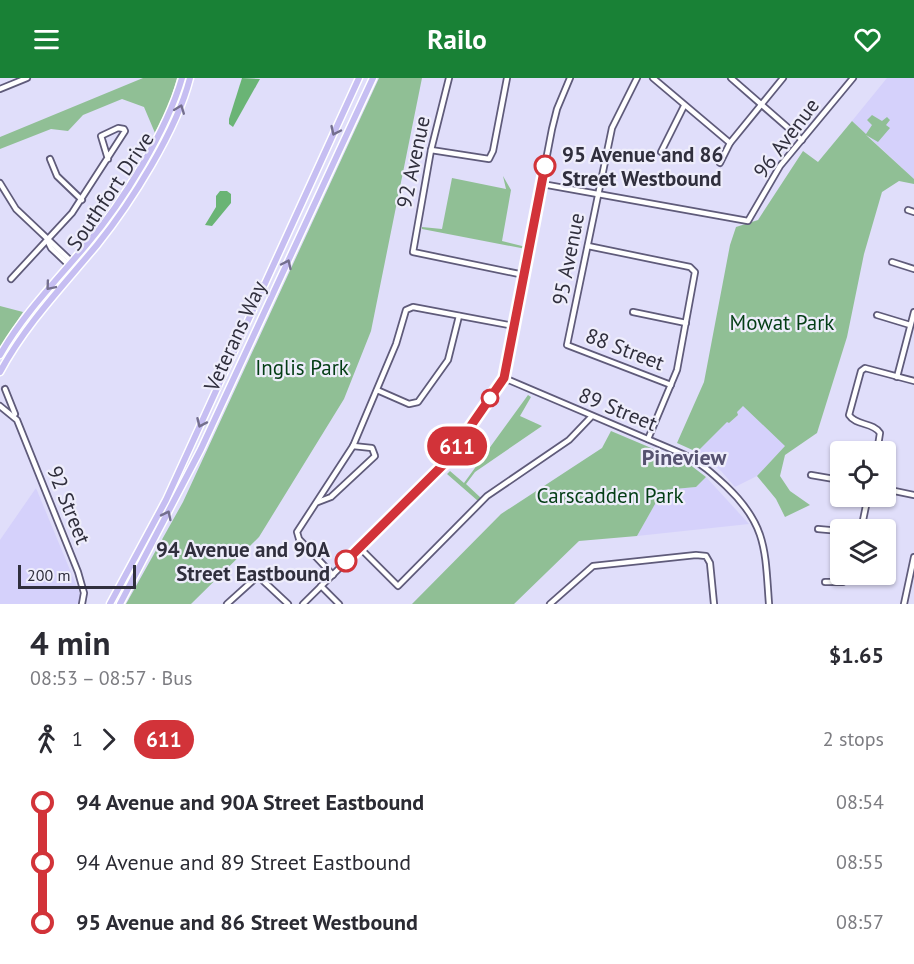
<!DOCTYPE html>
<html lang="en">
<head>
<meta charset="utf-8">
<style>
  body { margin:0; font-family:"PT Sans",sans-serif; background:#f7f7f7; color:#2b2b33; height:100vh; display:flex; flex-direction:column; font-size:22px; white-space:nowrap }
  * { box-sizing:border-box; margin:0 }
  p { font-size:20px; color:#7c7c81 }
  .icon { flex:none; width:33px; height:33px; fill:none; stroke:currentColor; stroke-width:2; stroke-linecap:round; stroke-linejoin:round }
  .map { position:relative; height:526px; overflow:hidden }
  .sheet { display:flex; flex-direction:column; background:#fff; flex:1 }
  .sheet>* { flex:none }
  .badge { padding:0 12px; border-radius:20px; font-size:21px; line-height:39px }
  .tools { position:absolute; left:830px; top:363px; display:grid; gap:12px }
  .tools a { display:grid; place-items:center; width:66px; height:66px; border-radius:6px; background:#fff; box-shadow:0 2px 4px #0004; font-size:30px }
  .scale { position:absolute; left:18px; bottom:15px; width:118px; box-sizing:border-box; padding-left:6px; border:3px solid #302f3d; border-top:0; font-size:16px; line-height:21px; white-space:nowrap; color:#302f3d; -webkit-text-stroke:4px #eeedfb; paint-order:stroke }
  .map>.badge { position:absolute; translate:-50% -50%; box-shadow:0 0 0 3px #fff }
  .legs { display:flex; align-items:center; gap:9px; height:66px; padding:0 30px; font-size:20px }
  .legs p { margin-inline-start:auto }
  .overview { display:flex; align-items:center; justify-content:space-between; height:102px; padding:0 30px }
  h1 { font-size:33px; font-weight:700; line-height:45px }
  ul { padding:0 30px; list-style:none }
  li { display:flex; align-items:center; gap:21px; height:60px; font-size:22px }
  li i { display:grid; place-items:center; width:9px; height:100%; margin:0 8px; background:currentColor }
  li i::after { content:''; width:15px; height:15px; margin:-8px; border:4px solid; border-radius:50%; background:#fff }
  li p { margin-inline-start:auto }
  li:first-child i { background:linear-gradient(#0000 50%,currentColor 0) }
  li:last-child i { background:linear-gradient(currentColor 50%,#0000 0) }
  header { display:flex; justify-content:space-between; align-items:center; height:78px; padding:0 30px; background:#198136; color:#fff; font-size:27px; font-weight:700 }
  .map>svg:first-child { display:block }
  .built { fill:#d5d1fb }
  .green { fill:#90bf95 }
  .water { fill:#6ab475 }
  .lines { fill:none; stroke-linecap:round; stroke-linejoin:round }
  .minor-casing { stroke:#5f5b7a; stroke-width:8 }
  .major-casing { stroke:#fff; stroke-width:9 }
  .minor { stroke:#fff; stroke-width:4.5 }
  .major { stroke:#c6bef2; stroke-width:6 }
  .oneway { stroke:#746f8e }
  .line-1-casing { stroke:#fff; stroke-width:14 }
  .line-1 { stroke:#d23339; stroke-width:9 }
  .stop-1-dot { fill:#fff; stroke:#d23339; stroke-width:3 }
  .labels { text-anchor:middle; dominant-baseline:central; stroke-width:4.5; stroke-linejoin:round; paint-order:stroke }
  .street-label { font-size:21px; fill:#302f3d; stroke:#eeedfb }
  .stop-label { font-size:21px; font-weight:bold; fill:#302f3d; stroke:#eeedfb; text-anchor:start }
  .park-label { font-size:21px; fill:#043e15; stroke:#eeedfb }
  .neighbourhood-label { font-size:22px; font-weight:bold; fill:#565270; stroke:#eeedfb }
</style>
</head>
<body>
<header><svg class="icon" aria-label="menu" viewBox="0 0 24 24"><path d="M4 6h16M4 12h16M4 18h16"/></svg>Railo<svg class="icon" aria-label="heart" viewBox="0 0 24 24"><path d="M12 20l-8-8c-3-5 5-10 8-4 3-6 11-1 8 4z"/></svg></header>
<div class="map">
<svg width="914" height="526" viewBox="0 0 914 526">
  <rect width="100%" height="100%" fill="#e0defa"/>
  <!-- built -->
  <g class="built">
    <polygon points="887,0 914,0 914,101 852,43"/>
    <polygon points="743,327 786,367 757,398 735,409 721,393 697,374"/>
    <polygon points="706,399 749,446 637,458 663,412 696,409"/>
    <polygon points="36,410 80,516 83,526 0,526 0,462"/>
  </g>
  <!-- green -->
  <g class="green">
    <polygon points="143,0 177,0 169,27 155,55 144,29 122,21 83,37 68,53 51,51 0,71 0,59"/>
    <polygon points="379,0 422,0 371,253 344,321 259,459 191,526 126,526 183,424"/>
    <polygon points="872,37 882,43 887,39 890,42 886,47 890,50 878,64 866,57 914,101 914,106 899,103 882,114 864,176 847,259 817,355 785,377 780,398 790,413 810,427 785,439 776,421 757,398 785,368 743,328 737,334 738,337 729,345 727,344 697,374 677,365 704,304 730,167 736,149 758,142 803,73 818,84 852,43 866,56 872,47 867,42"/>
    <polygon points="503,98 511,112 502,163 526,169 526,171 422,151 422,149 442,151 452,100 506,111"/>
    <polygon points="0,228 23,234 0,270"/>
    <polygon points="528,317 531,319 520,338 542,348 475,394 466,406 481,420 478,423 447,396 450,393 464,405"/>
    <polygon points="611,353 689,386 706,399 696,409 663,412 637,458 579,463 514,526 412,526 501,436 602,370"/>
  </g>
  <!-- water -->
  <g class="water">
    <polygon points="242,0 260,1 233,49 229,46 229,41"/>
    <polygon points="220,113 227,113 231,116 231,125 212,148 205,147 216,129 216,118"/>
  </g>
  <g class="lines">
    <!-- minor casing -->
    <g class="minor-casing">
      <g id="minor">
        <polyline points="449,0 431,72 413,174 524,197"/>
        <polyline points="637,0 612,50 567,267 671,307"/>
        <polyline points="653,0 730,65"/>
        <polyline points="731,0 802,62"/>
        <polyline points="0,11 27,0"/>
        <polyline points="431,72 489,81 493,73 507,0"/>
        <polyline points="661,74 684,28"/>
        <polyline points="50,81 57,98 82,122"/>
        <polyline points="720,85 730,65 783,0"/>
        <polyline points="0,105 16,131 72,184 75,191"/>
        <polyline points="542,106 748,143 780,88 853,0"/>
        <polyline points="908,132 914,134"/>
        <polyline points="48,164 51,170 70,188"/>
        <polyline points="588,168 690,189 695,194 677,292 648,361"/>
        <polyline points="892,184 914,191"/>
        <polyline points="11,201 72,135 125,53 124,51 118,50 101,58 108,81"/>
        <polyline points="633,234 686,245"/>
        <polyline points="877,237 910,247"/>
        <polyline points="897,299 914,234"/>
        <path d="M504,300l181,77c16,8 28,19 41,31 41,39 39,64 43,118"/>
        <polyline points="5,311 15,336"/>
        <polyline points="377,312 409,326 418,324 448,282 459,238"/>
        <polyline points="0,328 17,342 78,494 84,515 82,526"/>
        <path d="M877,374l3,-19c-7,-11 -24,-7 -31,-18l12,-44 4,-3 49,13"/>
        <polyline points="811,397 840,402"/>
        <polyline points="885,411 914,417"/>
        <polyline points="318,424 331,419 375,378 372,370 353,368"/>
        <polyline points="818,451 840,453"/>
        <polyline points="861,452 868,418"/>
        <polyline points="360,470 398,508 487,418 569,362 591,339"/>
        <polyline points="333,497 299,461 297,454 353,368 396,266 406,232 413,229 514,248"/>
        <polyline points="825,504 843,504 852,496"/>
        <polyline points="321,508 339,526"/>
        <polyline points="227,526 258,498 288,526"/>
        <polyline points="303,526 442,389 504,300 552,51 557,31 570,0"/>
        <polyline points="550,526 593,488 696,477 706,478 710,485 714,526"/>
        <polyline points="904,526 914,479"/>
      </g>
    </g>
    <!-- major casing -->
    <g class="major-casing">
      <g id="major">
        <path d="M0,277c24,-42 57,-75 87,-111 36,-42 80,-114 95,-166"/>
        <path d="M0,294c26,-48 62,-85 97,-127 34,-42 80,-115 93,-167"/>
        <polyline points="110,526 166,422 359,0"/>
        <polyline points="120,526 201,371 373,0"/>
      </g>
    </g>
    <!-- minor -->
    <use href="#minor" class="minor"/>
    <!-- major -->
    <use href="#major" class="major"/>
  </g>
  <!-- one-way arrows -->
  <defs><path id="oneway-chevron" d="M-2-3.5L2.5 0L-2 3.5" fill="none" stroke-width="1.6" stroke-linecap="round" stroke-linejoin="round" transform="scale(1.5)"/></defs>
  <g class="oneway">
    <use href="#oneway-chevron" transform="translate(180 31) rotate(-69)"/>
    <use href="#oneway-chevron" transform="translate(335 53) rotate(115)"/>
    <use href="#oneway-chevron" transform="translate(287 186) rotate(-65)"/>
    <use href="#oneway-chevron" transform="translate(50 208) rotate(130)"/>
    <use href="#oneway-chevron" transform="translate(201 345) rotate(114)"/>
    <use href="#oneway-chevron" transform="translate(167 437) rotate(-64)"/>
  </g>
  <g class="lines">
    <!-- line-1 casing -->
    <g class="line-1-casing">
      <polyline id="line-1" points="346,483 445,385 504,300 545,88"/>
    </g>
    <!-- line-1 -->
    <use href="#line-1" class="line-1"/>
  </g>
  <!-- markers -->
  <g class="stop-1-dot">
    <circle cx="545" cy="88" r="10"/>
    <circle cx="490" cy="320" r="8"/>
    <circle cx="346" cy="483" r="10"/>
  </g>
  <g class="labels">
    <!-- street labels -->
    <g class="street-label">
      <text transform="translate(786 60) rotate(-53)">96 Avenue</text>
      <text transform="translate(413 84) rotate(-78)">92 Avenue</text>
      <text transform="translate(110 113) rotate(-56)">Southfort Drive</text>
      <text transform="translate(568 181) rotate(-79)">95 Avenue</text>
      <text transform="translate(235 258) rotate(-65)">Veterans Way</text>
      <text transform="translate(625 271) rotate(21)">88 Street</text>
      <text transform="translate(618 331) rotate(22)">89 Street</text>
      <text transform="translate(69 427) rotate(68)">92 Street</text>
    </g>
    <!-- stop labels -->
    <g class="stop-label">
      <text x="562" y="76">95 Avenue and 86<tspan x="562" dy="24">Street Westbound</tspan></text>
      <text x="330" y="471" text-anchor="end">94 Avenue and 90A<tspan x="330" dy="24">Street Eastbound</tspan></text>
    </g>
    <!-- park labels -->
    <g class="park-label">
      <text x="782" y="244">Mowat Park</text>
      <text x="302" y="289">Inglis Park</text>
      <text x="610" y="417">Carscadden Park</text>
    </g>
    <!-- neighbourhood labels -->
    <g class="neighbourhood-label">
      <text x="684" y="379">Pineview</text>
    </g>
  </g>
</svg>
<div class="tools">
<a><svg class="icon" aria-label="locate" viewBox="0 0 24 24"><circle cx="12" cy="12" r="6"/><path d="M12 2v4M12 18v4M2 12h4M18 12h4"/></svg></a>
<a><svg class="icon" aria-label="layers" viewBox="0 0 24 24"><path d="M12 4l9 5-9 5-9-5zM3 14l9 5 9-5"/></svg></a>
</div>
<div class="scale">200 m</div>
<b class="badge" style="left:457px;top:368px;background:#d23339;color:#fff">611</b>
</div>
<section class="sheet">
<div class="overview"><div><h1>4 min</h1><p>08:53 – 08:57 · Bus</p></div><b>$1.65</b></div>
<div class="legs"><svg class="icon" aria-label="walk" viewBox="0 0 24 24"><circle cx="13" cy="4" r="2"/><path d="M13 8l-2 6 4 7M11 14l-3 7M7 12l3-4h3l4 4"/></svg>1<svg class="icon" aria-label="forward" viewBox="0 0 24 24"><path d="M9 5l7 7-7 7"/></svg><b class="badge" style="background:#d23339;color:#fff">611</b><p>2 stops</p></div>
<ul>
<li><i style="color:#d23339"></i><b>94 Avenue and 90A Street Eastbound</b><p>08:54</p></li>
<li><i style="color:#d23339"></i><span>94 Avenue and 89 Street Eastbound</span><p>08:55</p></li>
<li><i style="color:#d23339"></i><b>95 Avenue and 86 Street Westbound</b><p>08:57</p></li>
</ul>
</section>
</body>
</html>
